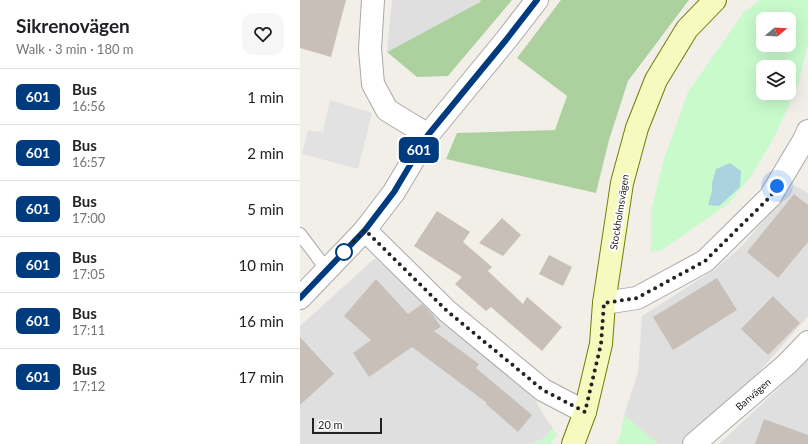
<!DOCTYPE html>
<html lang="en">
<head>
<meta charset="utf-8">
<style>
  body { margin:0; font-family:Lato,sans-serif; background:#f6f6f6; color:#202124; height:100vh; display:flex; flex-direction:column; font-size:15px; white-space:nowrap }
  * { box-sizing:border-box; margin:0 }
  p { font-size:13px; color:#757577 }
  .icon { flex:none; width:22px; height:22px; fill:none; stroke:currentColor; stroke-width:2; stroke-linecap:round; stroke-linejoin:round }
  .map { position:relative; flex:1; overflow:hidden }
  .side { display:flex; flex-direction:column; background:#fff; width:300px }
  .side>* { flex:none }
  .badge { padding:0 8px; border-radius:6px; font-size:14px; line-height:26px }
  .needle { width:26px; rotate:72deg }
  .fabs { position:absolute; left:456px; top:12px; display:grid; gap:8px }
  .fabs a { display:grid; place-items:center; width:40px; height:40px; border-radius:8px; background:#fff; box-shadow:0 4px 16px #0002; font-size:20px }
  .scale { position:absolute; left:12px; bottom:10px; width:70px; box-sizing:border-box; padding-left:4px; border:2px solid #222; border-top:0; font-size:11px; line-height:14px; white-space:nowrap; color:#222; -webkit-text-stroke:3px #fff; paint-order:stroke }
  .you { position:absolute; width:20px; height:20px; margin:-10px; border:3px solid #fff; border-radius:50%; background:#1a73e8; box-shadow:0 0 0 6px #1a73e833 }
  .map>.badge { position:absolute; translate:-50% -50%; box-shadow:0 0 0 2px #fff }
  .round { display:grid; place-items:center; flex:none; width:42px; height:42px; border-radius:12px; background:#f6f6f6 }
  .summary { display:flex; align-items:center; justify-content:space-between; height:68px; padding:0 16px }
  h1 { font-size:19px; font-weight:700; line-height:30px }
  ul { padding:0; list-style:none }
  li { display:flex; align-items:center; gap:12px; height:56px; padding:0 16px; border-top:1px solid #e0e0e0 }
  li div { flex:1 }
  li b { display:block; font-size:15px }
  li em { font-style:normal }
  li .badge { min-width:44px; font-weight:700; text-align:center }
  main { display:flex; flex:1; min-height:0 }
  .map>svg:first-child { display:block }
  .residential { fill:#e0dfdf }
  .forest { fill:#add19e }
  .park { fill:#c8facc; fill-rule:evenodd }
  .parking { fill:#e2e2e2 }
  .water { fill:#aad3df }
  .building { fill:#c7bfb8 }
  .lines { fill:none; stroke-linecap:round; stroke-linejoin:round }
  .lane-casing { stroke:#a9a9a9; stroke-width:14 }
  .street-casing { stroke:#a9a9a9; stroke-width:24 }
  .secondary-casing { stroke:#707d05; stroke-width:24 }
  .lane { stroke:#fff; stroke-width:12 }
  .street { stroke:#fff; stroke-width:22 }
  .secondary { stroke:#f7fabf; stroke-width:22 }
  .line-casing { stroke:#fff; stroke-width:9 }
  .line { stroke:#003b80; stroke-width:6 }
  .walk { stroke:#222; stroke-width:4; stroke-dasharray:0 7.2 }
  .stop-dot { fill:#fff; stroke:#003b80; stroke-width:2 }
  .labels { text-anchor:middle; dominant-baseline:central; stroke-width:4; stroke-linejoin:round; paint-order:stroke }
  .street-label { font-size:10px; fill:#222; stroke:#fff }
</style>
</head>
<body>
<main>
<section class="side">
<div class="summary"><div><h1>Sikrenovägen</h1><p>Walk · 3 min · 180 m</p></div><a class="round"><svg class="icon" aria-label="heart" viewBox="0 0 24 24"><path d="M12 20l-8-8c-3-5 5-10 8-4 3-6 11-1 8 4z"/></svg></a></div>
<ul>
<li><span class="badge" style="background:#003b80;color:#fff">601</span><div><b>Bus</b><p>16:56</p></div><em>1 min</em></li>
<li><span class="badge" style="background:#003b80;color:#fff">601</span><div><b>Bus</b><p>16:57</p></div><em>2 min</em></li>
<li><span class="badge" style="background:#003b80;color:#fff">601</span><div><b>Bus</b><p>17:00</p></div><em>5 min</em></li>
<li><span class="badge" style="background:#003b80;color:#fff">601</span><div><b>Bus</b><p>17:05</p></div><em>10 min</em></li>
<li><span class="badge" style="background:#003b80;color:#fff">601</span><div><b>Bus</b><p>17:11</p></div><em>16 min</em></li>
<li><span class="badge" style="background:#003b80;color:#fff">601</span><div><b>Bus</b><p>17:12</p></div><em>17 min</em></li>
</ul>
</section>
<div class="map">
<svg width="508" height="444" viewBox="0 0 508 444">
  <rect width="100%" height="100%" fill="#f2efe9"/>
  <!-- residential -->
  <g class="residential">
    <polygon points="92,0 181,0 180,2 87,52"/>
    <polygon points="494,185 508,193 508,316 437,397 388,444 358,444 324,415 338,373 342,316 414,270 442,246"/>
    <polygon points="75,258 205,370 229,389 246,419 253,428 242,440 229,444 0,444 0,326"/>
    <polygon points="508,359 508,444 419,444 496,372"/>
  </g>
  <!-- forest -->
  <g class="forest">
    <polygon points="181,0 212,0 148,76 117,77 87,52 180,2"/>
    <polygon points="261,0 389,0 328,81 309,140 296,193 146,159 157,133 255,130 267,96 217,58"/>
  </g>
  <!-- park -->
  <g class="park">
    <path d="M460,0h48v43l-10,42 -23,51 -24,40 -23,28 -66,46 -11,2v-41l13,-52 24,-67 56,-80zM463,19h26v26h-26zM463,67h26v26h-26z"/>
    <polygon points="324,415 358,444 316,444 320,436"/>
    <polygon points="253,428 257,435 250,444 229,444 242,440"/>
  </g>
  <!-- parking -->
  <polygon class="parking" points="30,100 72,113 58,169 2,154 8,130 23,132"/>
  <!-- water -->
  <polygon class="water" points="430,163 441,171 440,187 419,206 408,205 412,191 412,183 416,169"/>
  <!-- building -->
  <g class="building">
    <polygon points="0,0 46,0 31,57 0,48"/>
    <polygon points="494,194 508,205 508,242 478,278 447,252"/>
    <polygon points="137,211 170,232 163,242 192,267 188,271 223,304 227,297 262,327 242,351 191,307 186,311 155,284 162,277 114,246"/>
    <polygon points="202,218 221,235 203,256 179,243"/>
    <polygon points="249,255 272,267 263,286 239,274"/>
    <polygon points="417,278 437,310 373,350 353,317"/>
    <polygon points="76,279 108,314 122,304 132,314 141,327 134,331 179,364 176,368 232,415 218,432 186,404 187,403 112,347 69,377 53,353 71,340 44,316"/>
    <polygon points="473,296 500,323 468,355 441,329"/>
    <polygon points="0,337 34,374 0,405"/>
    <polygon points="464,419 508,435 508,444 455,444"/>
  </g>
  <g class="lines">
    <!-- lane casing -->
    <g class="lane-casing">
      <polyline id="lane" points="0,234 27,270"/>
    </g>
    <!-- street casing -->
    <g class="street-casing">
      <g id="street">
        <polyline points="73,0 70,49 73,84 87,110 128,135"/>
        <polyline points="65,230 147,311 243,390 285,412"/>
        <polyline points="0,298 65,230 94,192 128,135 206,40 237,0"/>
        <polyline points="304,303 337,298 405,261 470,197 504,140 508,131"/>
        <polyline points="394,444 487,364 508,342"/>
      </g>
    </g>
    <!-- secondary casing -->
    <g class="secondary-casing">
      <polyline id="secondary" points="273,444 285,412 301,344 304,303 322,183 337,128 356,80 387,29 415,0"/>
    </g>
    <!-- lane -->
    <use href="#lane" class="lane"/>
    <!-- street -->
    <use href="#street" class="street"/>
    <!-- secondary -->
    <use href="#secondary" class="secondary"/>
  </g>
  <g class="lines">
    <!-- line casing -->
    <g class="line-casing">
      <polyline id="line" points="0,298 65,230 94,192 128,135 206,40 237,0"/>
    </g>
    <!-- line -->
    <use href="#line" class="line"/>
    <!-- walk -->
    <polyline class="walk" points="44,252 65,230 147,311 243,390 285,412 301,344 304,303 337,298 405,261 470,197 477,186"/>
  </g>
  <!-- markers -->
  <circle class="stop-dot" cx="44" cy="252" r="8"/>
  <g class="labels">
    <!-- street labels -->
    <g class="street-label">
      <text transform="translate(319 212) rotate(-81)">Stockholmsvägen</text>
      <text transform="translate(453 394) rotate(-41)">Banvägen</text>
    </g>
  </g>
</svg>
<div class="fabs">
<a><svg class="needle" viewBox="-14 -14 28 28"><path d="M0-13l5 13h-10z" fill="#e53935"/><path d="M0 13l5-13h-10z" fill="#757577"/></svg></a>
<a><svg class="icon" aria-label="layers" viewBox="0 0 24 24"><path d="M12 4l9 5-9 5-9-5zM3 14l9 5 9-5"/></svg></a>
</div>
<div class="scale">20 m</div>
<div class="you" style="left:477px;top:186px"></div>
<b class="badge" style="left:119px;top:150px;background:#003b80;color:#fff">601</b>
</div>
</main>
</body>
</html>
